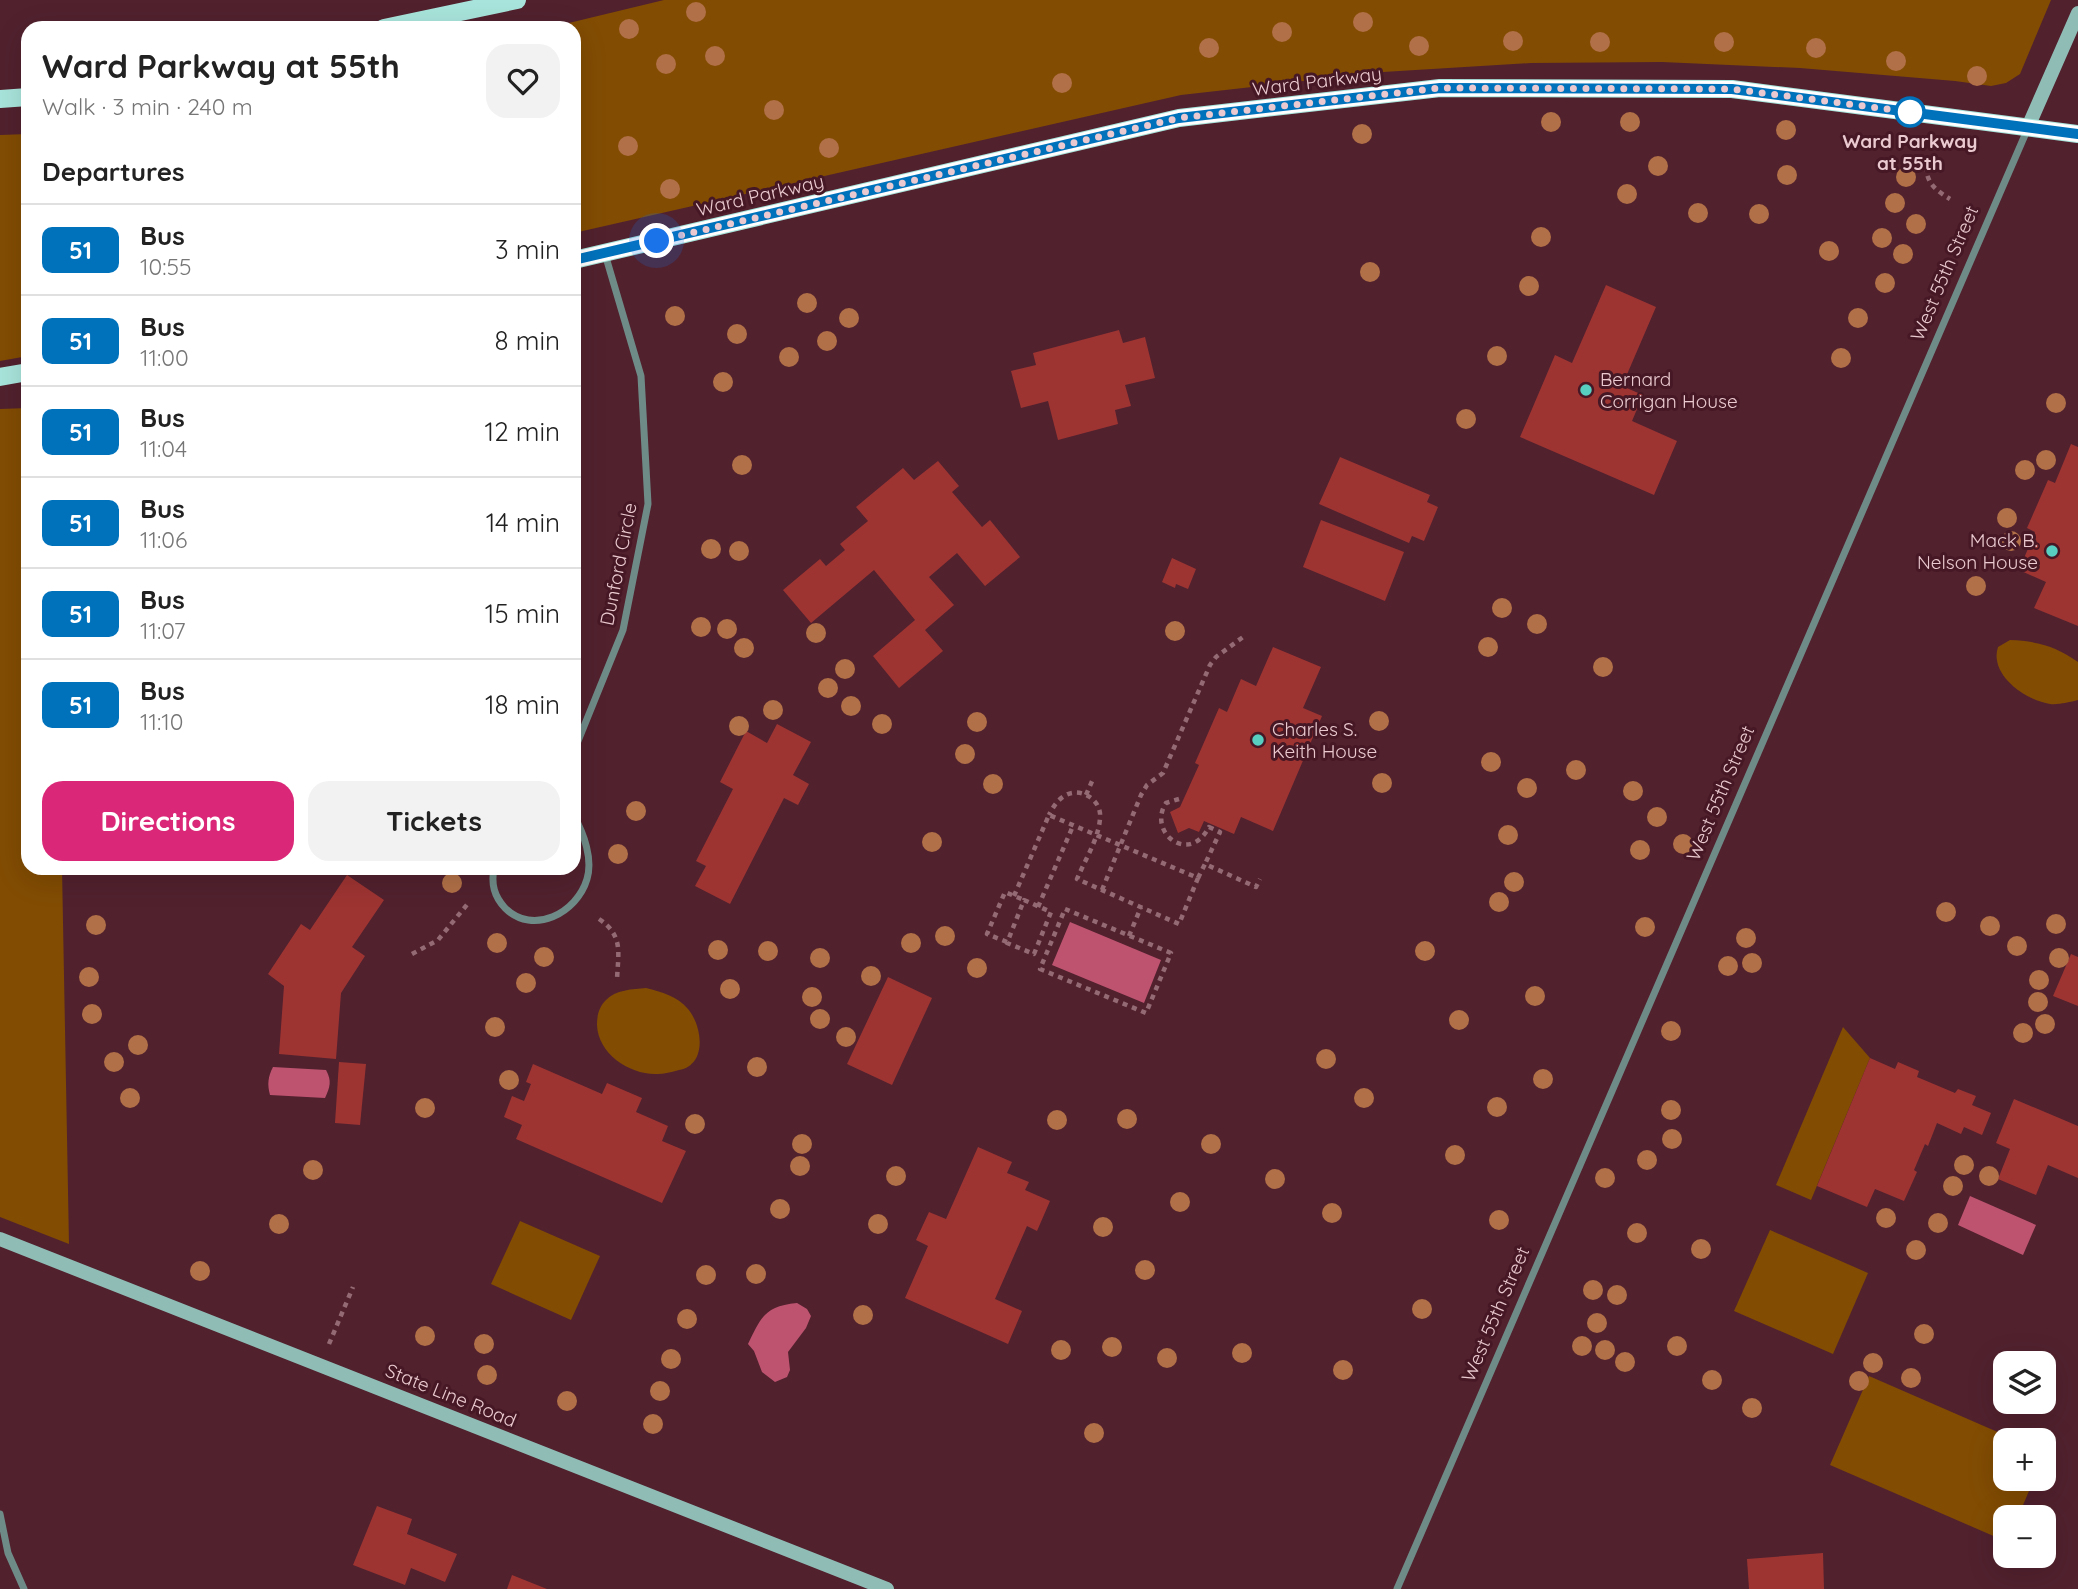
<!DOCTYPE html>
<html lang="en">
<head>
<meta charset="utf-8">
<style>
  body { margin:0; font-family:Quicksand,sans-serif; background:#f2f2f2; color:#222; height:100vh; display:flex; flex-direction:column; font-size:26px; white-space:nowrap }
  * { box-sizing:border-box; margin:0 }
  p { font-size:23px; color:#767676 }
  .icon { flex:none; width:38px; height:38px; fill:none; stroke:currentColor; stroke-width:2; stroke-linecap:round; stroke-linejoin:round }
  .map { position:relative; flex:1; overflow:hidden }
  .drawer { position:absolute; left:21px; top:21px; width:560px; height:854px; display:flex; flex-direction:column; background:#fff; border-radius:21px; box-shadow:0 7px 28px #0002 }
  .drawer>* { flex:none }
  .badge { padding:0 14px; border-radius:10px; font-size:24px; line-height:46px }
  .fabs { position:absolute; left:1993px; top:1351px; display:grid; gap:14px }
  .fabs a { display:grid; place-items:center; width:63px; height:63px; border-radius:14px; background:#fff; box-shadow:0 7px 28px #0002; font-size:35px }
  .you { position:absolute; width:35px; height:35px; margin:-18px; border:5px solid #fff; border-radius:50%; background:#1a73e8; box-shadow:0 0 0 10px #1a73e833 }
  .map>.badge { position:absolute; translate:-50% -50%; box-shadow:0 0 0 4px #fff }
  h2 { padding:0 21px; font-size:26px; line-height:63px }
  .round { display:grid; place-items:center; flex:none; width:74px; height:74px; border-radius:21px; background:#f2f2f2 }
  .headline { display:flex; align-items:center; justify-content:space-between; height:119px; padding:0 21px }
  h1 { font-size:33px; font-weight:700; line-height:52px }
  .action { display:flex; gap:14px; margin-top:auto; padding:14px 21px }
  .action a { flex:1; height:80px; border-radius:21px; background:#db2777; color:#fff; font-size:28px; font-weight:700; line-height:80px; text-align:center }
  .action a+a { background:#f2f2f2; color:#222 }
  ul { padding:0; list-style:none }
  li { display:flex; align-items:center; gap:21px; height:91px; padding:0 21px; border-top:2px solid #e0e0e0 }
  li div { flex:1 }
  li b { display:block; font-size:26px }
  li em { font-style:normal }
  li .badge { min-width:77px; font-weight:700; text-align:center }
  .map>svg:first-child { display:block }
  .green { fill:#824c03 }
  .water { fill:#be5370 }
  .building { fill:#9d3432 }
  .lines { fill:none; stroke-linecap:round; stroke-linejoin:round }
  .path { stroke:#946b75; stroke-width:4.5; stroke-dasharray:5 5; stroke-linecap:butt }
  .minor { stroke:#6f8b87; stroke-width:7 }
  .secondary { stroke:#8fbdb6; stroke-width:14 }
  .primary { stroke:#a8e4db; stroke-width:18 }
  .tree { fill:#b17047 }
  .line-casing { stroke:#fff; stroke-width:16 }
  .line { stroke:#0072bc; stroke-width:10 }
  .walk { stroke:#eacad0; stroke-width:7; stroke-dasharray:0 12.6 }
  .stop-dot { fill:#fff; stroke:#0072bc; stroke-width:3.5 }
  .poi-dot { fill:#58cec1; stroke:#461724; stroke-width:2.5 }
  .labels { text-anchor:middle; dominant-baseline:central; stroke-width:6; stroke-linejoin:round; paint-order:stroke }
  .street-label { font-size:19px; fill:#eacad0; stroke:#461724 }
  .stop-label { font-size:19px; font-weight:bold; fill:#eacad0; stroke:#461724 }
  .poi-label { font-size:19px; fill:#eacad0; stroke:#461724; text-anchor:start }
</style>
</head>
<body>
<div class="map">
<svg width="2078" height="1589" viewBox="0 0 2078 1589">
  <rect width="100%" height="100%" fill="#51212e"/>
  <!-- green -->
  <g class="green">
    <polygon points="664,0 2051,0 2020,74 2006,83 1991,86 1955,81 1800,68 1662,62 1531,63 1383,72 1181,95 574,233 574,28 548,28"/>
    <polygon points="28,134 28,356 0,361 0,135"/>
    <polygon points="28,408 28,868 62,868 69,1244 0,1217 0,409"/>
    <path d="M2010,640c26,1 46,6 68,22v38c-8,2 -20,5 -28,4 -26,-4 -61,-30 -52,-57z"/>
    <path d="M646,988c16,4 31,8 42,21 15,18 19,56 -9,61 -7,2 -15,4 -22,4 -27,1 -59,-20 -60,-49 0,-10 2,-18 9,-25 9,-10 27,-11 40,-12z"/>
    <polygon points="1843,1027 1870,1058 1811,1200 1776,1185"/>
    <polygon points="520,1221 600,1256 571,1320 491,1284"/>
    <polygon points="1770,1230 1868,1273 1833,1354 1734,1311"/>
    <polygon points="1869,1376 2016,1440 2006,1440 2006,1479 2034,1479 2018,1517 2006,1517 2005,1541 1830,1465"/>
  </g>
  <!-- water -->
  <g class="water">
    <polygon points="1070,922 1161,960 1144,1003 1052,965"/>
    <path d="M273,1067l53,3c6,11 4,17 -1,28l-55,-3c-3,-11 -2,-18 3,-28z"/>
    <polygon points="1970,1196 2036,1225 2023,1255 1958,1225"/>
    <path d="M797,1303l10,6 4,7 -5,12 -18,24 2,18 -3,7 -12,5 -13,-10 -8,-21 -6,-7c13,-27 17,-38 49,-41z"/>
  </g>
  <!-- building -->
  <g class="building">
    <polygon points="1606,285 1656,307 1622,386 1643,395 1632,421 1677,441 1654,495 1520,437 1555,355 1572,363"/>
    <polygon points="1119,330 1123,343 1145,337 1155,378 1125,385 1131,406 1115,410 1118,424 1058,440 1048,401 1021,408 1011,371 1036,365 1033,353"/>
    <polygon points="2071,444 2078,447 2078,626 2034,608 2046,582 2019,570 2035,532 2027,528 2048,480 2055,483"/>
    <polygon points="1340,457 1430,495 1427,502 1438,507 1424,541 1412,536 1409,543 1319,504"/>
    <polygon points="938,461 959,486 952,492 982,527 990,520 1020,557 985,586 957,553 929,577 954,605 925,630 943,651 899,688 873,656 915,620 874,570 811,623 783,590 820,559 826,566 845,550 840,544 868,521 856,507 903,468 914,480"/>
    <polygon points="1321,520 1404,552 1385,601 1303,567"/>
    <polygon points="1172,558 1196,569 1188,589 1176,584 1175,588 1162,582"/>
    <polygon points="1273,647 1321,667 1303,708 1322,716 1273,831 1241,817 1234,834 1204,821 1199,832 1189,828 1178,833 1170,812 1180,807 1199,765 1195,763 1219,708 1227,712 1241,679 1256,686"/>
    <polygon points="777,724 811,742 793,775 809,784 798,805 784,798 730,904 695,886 706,866 696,861 733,789 720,782 746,731 767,743"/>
    <polygon points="347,875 384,900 352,947 365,956 341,993 336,1059 279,1054 284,986 268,974 301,924 310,930"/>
    <polygon points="2071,954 2078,957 2078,1006 2053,996"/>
    <polygon points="888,977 932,998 892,1085 847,1064"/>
    <polygon points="1870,1058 1895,1069 1898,1062 1919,1071 1917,1077 1955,1093 1958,1089 1976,1096 1972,1105 1991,1113 1982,1135 1964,1127 1961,1134 1937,1123 1928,1146 1925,1144 1914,1170 1917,1172 1904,1201 1875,1189 1867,1207 1817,1186"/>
    <polygon points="339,1062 366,1064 360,1125 335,1123"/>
    <polygon points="533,1064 602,1094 607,1083 642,1098 636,1112 668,1126 662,1141 686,1151 662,1203 516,1139 522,1125 504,1117 512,1096 524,1101 531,1084 526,1082"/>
    <polygon points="2014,1099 2078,1126 2078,1178 2048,1165 2036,1195 1998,1179 2010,1149 1996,1143"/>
    <polygon points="978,1147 1012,1162 1007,1173 1029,1182 1025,1190 1050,1201 1037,1231 1027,1226 995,1299 1022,1311 1008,1344 905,1298 928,1246 916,1240 929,1212 946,1219"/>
    <polygon points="377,1506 412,1519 407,1534 457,1554 445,1582 411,1568 405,1585 353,1565"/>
    <polygon points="1823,1553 1824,1589 1749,1589 1747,1559"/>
    <polygon points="512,1575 547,1589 507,1589"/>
  </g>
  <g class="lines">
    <!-- path -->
    <g class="path">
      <path d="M1925,156c1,24 4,30 25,43"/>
      <polyline points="1086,795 1093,779"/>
      <path d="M1179,799l-13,4c-19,29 23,63 43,24l11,5 -15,32"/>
      <polyline points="1198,878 1205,864 1256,887 1260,879"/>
      <polyline points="1102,890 1141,795 1147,785 1163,773 1210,665 1216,657 1243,637"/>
      <path d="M1014,896l35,-81 149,63 -19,46 -102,-45c8,-19 22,-41 23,-61 2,-18 -19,-31 -34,-23 -8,4 -13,12 -17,20"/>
      <polygon points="1024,900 1051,912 1034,954 1007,943"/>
      <polyline points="1038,907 1073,826"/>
      <polygon points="1065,909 1171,953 1146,1013 1040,969"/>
      <path d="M599,919c25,17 19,34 18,61"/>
      <polyline points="1129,936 1141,907"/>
      <polyline points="1007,942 987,934 1005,892 1024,900"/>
      <polyline points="412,954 438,940 470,901"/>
      <polyline points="329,1344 353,1287"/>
    </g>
    <!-- minor -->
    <g class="minor">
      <polyline points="574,751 623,630 648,504 641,376 605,254"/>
      <path d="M494,868c-3,16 0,28 11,40 28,28 72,5 82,-29 6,-20 -3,-45 -13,-63"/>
      <polyline points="0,1514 8,1553 24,1589"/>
      <polyline points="1397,1589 2028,128"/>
    </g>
    <!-- secondary -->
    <g class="secondary">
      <polyline points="2028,127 2078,13"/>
      <polyline points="0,1239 887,1589"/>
    </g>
    <!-- primary -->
    <g class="primary">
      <polyline points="384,28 517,0"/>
      <polyline points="0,99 28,97"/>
      <polyline points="574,260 1179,118 1440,88 1732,89 2078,134"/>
      <polyline points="0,377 28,372"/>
    </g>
  </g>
  <!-- trees -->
  <g class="tree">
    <circle cx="696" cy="12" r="10"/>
    <circle cx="1363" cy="22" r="10"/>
    <circle cx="629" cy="29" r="10"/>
    <circle cx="1282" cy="32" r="10"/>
    <circle cx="1513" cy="41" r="10"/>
    <circle cx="1600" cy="42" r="10"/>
    <circle cx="1724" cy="42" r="10"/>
    <circle cx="1419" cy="46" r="10"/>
    <circle cx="1209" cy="48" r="10"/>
    <circle cx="1816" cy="48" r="10"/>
    <circle cx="715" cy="56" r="10"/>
    <circle cx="1896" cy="61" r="10"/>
    <circle cx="666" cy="64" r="10"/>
    <circle cx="1977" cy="76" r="10"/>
    <circle cx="1062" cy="83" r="10"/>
    <circle cx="774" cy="110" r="10"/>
    <circle cx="1551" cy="122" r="10"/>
    <circle cx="1630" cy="122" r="10"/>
    <circle cx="1786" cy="130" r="10"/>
    <circle cx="1362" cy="134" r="10"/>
    <circle cx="628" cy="146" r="10"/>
    <circle cx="829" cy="148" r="10"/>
    <circle cx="1658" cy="166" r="10"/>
    <circle cx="1787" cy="175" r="10"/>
    <circle cx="1906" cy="177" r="10"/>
    <circle cx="670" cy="189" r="10"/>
    <circle cx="1627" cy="194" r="10"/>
    <circle cx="1895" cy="203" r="10"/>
    <circle cx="1698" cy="213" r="10"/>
    <circle cx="1759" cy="214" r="10"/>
    <circle cx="1916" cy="224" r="10"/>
    <circle cx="1541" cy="237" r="10"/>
    <circle cx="1882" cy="238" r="10"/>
    <circle cx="1829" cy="251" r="10"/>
    <circle cx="1903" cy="254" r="10"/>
    <circle cx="1370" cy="272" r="10"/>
    <circle cx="1885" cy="283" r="10"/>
    <circle cx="1529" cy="286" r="10"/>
    <circle cx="807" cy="303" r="10"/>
    <circle cx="675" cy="316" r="10"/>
    <circle cx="849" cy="318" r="10"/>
    <circle cx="1858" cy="318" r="10"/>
    <circle cx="737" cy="334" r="10"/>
    <circle cx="827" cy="341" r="10"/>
    <circle cx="1497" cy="356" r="10"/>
    <circle cx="789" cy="357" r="10"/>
    <circle cx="1841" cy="358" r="10"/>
    <circle cx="723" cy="382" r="10"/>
    <circle cx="2056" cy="403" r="10"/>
    <circle cx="1466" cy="419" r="10"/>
    <circle cx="2046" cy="460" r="10"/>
    <circle cx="742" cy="465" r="10"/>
    <circle cx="2025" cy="470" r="10"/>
    <circle cx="2007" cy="518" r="10"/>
    <circle cx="2011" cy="541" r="10"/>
    <circle cx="711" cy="549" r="10"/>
    <circle cx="739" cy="551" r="10"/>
    <circle cx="1976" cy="586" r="10"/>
    <circle cx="1502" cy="608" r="10"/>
    <circle cx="1537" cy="624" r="10"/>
    <circle cx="701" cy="627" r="10"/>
    <circle cx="727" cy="629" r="10"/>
    <circle cx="1175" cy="631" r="10"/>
    <circle cx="816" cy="633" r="10"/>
    <circle cx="1488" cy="647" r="10"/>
    <circle cx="744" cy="648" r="10"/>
    <circle cx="1603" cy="667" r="10"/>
    <circle cx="845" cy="669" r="10"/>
    <circle cx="828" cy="688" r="10"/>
    <circle cx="851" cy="706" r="10"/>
    <circle cx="773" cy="710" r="10"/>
    <circle cx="1379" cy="721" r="10"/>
    <circle cx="977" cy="722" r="10"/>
    <circle cx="882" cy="724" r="10"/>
    <circle cx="739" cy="726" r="10"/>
    <circle cx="965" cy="754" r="10"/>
    <circle cx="1491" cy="762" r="10"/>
    <circle cx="1576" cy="770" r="10"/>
    <circle cx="1382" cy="783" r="10"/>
    <circle cx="993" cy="784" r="10"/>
    <circle cx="1527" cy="788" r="10"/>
    <circle cx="1633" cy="791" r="10"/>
    <circle cx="636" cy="811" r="10"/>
    <circle cx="1657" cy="817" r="10"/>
    <circle cx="1508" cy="835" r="10"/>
    <circle cx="932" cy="842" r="10"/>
    <circle cx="1683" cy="844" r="10"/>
    <circle cx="1640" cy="850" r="10"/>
    <circle cx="618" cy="854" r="10"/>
    <circle cx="1514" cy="882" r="10"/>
    <circle cx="452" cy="883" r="10"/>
    <circle cx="1499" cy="902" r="10"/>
    <circle cx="1946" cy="912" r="10"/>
    <circle cx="2056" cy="924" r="10"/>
    <circle cx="96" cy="925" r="10"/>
    <circle cx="1990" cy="926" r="10"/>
    <circle cx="1645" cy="927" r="10"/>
    <circle cx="945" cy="936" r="10"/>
    <circle cx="1746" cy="938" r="10"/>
    <circle cx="497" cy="943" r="10"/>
    <circle cx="911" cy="943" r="10"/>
    <circle cx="2017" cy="946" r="10"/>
    <circle cx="718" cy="950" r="10"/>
    <circle cx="768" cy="951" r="10"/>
    <circle cx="1425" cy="951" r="10"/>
    <circle cx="544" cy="957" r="10"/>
    <circle cx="820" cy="958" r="10"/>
    <circle cx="2059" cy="958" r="10"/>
    <circle cx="1752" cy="963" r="10"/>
    <circle cx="1728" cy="966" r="10"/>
    <circle cx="977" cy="968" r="10"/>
    <circle cx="871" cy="976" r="10"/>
    <circle cx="89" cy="977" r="10"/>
    <circle cx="2039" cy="980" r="10"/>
    <circle cx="526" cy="983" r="10"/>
    <circle cx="730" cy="989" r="10"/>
    <circle cx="1535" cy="996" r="10"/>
    <circle cx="812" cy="997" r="10"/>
    <circle cx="2038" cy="1002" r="10"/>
    <circle cx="92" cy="1014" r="10"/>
    <circle cx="820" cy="1019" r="10"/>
    <circle cx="1459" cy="1020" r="10"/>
    <circle cx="2045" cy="1024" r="10"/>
    <circle cx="495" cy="1027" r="10"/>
    <circle cx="1671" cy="1031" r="10"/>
    <circle cx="2023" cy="1033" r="10"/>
    <circle cx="846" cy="1037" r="10"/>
    <circle cx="138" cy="1045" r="10"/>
    <circle cx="1326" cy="1059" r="10"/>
    <circle cx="114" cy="1062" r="10"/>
    <circle cx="757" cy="1067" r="10"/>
    <circle cx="1543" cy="1079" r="10"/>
    <circle cx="509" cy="1080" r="10"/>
    <circle cx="130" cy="1098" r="10"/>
    <circle cx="1364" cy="1098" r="10"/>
    <circle cx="1497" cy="1107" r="10"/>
    <circle cx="425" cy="1108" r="10"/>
    <circle cx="1671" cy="1110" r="10"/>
    <circle cx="1127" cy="1119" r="10"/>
    <circle cx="1057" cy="1120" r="10"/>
    <circle cx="695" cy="1124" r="10"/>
    <circle cx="1672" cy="1139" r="10"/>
    <circle cx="802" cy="1144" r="10"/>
    <circle cx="1211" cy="1144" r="10"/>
    <circle cx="1455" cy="1155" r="10"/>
    <circle cx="1647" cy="1160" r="10"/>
    <circle cx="1964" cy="1165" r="10"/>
    <circle cx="800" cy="1166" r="10"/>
    <circle cx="313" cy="1170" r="10"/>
    <circle cx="896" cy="1176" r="10"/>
    <circle cx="1989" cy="1176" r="10"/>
    <circle cx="1605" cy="1178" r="10"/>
    <circle cx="1275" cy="1179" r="10"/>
    <circle cx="1953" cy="1186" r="10"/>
    <circle cx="1180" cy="1202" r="10"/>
    <circle cx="780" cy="1209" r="10"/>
    <circle cx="1332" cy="1213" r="10"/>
    <circle cx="1886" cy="1218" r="10"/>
    <circle cx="1499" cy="1220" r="10"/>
    <circle cx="1938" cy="1223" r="10"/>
    <circle cx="279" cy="1224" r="10"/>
    <circle cx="878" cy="1224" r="10"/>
    <circle cx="1103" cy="1227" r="10"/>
    <circle cx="1637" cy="1233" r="10"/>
    <circle cx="1701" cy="1249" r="10"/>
    <circle cx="1916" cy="1250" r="10"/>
    <circle cx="1145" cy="1270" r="10"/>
    <circle cx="200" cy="1271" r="10"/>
    <circle cx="756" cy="1274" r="10"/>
    <circle cx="706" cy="1275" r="10"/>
    <circle cx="1593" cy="1290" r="10"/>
    <circle cx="1617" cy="1295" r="10"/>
    <circle cx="1422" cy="1309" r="10"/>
    <circle cx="863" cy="1315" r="10"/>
    <circle cx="687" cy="1319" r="10"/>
    <circle cx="1597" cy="1323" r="10"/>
    <circle cx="1924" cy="1334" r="10"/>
    <circle cx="425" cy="1336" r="10"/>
    <circle cx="484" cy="1344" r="10"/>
    <circle cx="1582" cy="1346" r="10"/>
    <circle cx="1677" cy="1346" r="10"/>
    <circle cx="1112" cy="1347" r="10"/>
    <circle cx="1061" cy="1350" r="10"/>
    <circle cx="1605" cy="1350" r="10"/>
    <circle cx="1242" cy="1353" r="10"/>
    <circle cx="1167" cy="1358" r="10"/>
    <circle cx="671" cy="1359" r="10"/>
    <circle cx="1625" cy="1362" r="10"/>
    <circle cx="1873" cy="1363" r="10"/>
    <circle cx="1343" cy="1370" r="10"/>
    <circle cx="487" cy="1375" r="10"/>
    <circle cx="1911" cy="1378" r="10"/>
    <circle cx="1712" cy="1380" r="10"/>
    <circle cx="1859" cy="1381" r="10"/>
    <circle cx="660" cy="1391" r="10"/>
    <circle cx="567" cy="1401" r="10"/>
    <circle cx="1752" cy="1408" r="10"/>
    <circle cx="653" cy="1424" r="10"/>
    <circle cx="1094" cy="1433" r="10"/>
  </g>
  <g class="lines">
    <!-- line casing -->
    <g class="line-casing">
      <polyline id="line" points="574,260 1179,118 1440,88 1732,89 2078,134"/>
    </g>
    <!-- line -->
    <use href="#line" class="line"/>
    <!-- walk -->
    <polyline class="walk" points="657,241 1179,118 1440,88 1732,89 1910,112"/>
  </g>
  <!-- markers -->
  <circle class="stop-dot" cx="1910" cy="112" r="14"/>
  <g class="poi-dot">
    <circle cx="1586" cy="390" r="7"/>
    <circle cx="2052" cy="551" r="7"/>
    <circle cx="1258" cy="740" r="7"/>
  </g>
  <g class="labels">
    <!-- street labels -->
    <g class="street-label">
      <text transform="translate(1317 81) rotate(-7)">Ward Parkway</text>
      <text transform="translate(760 195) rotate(-13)">Ward Parkway</text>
      <text transform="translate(1944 273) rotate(-67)">West 55th Street</text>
      <text transform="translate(618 564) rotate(-79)">Dunford Circle</text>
      <text transform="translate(1720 793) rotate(-67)">West 55th Street</text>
      <text transform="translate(1495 1314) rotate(-67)">West 55th Street</text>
      <text transform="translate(451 1395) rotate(22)">State Line Road</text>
    </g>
    <!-- stop labels -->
    <g class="stop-label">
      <text x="1910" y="141">Ward Parkway<tspan x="1910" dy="22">at 55th</tspan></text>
    </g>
    <!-- poi labels -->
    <g class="poi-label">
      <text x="1600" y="379">Bernard<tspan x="1600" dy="22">Corrigan House</tspan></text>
      <text x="2038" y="540" text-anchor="end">Mack B.<tspan x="2038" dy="22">Nelson House</tspan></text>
      <text x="1272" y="729">Charles S.<tspan x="1272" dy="22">Keith House</tspan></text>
    </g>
  </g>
</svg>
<div class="fabs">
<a><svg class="icon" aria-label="layers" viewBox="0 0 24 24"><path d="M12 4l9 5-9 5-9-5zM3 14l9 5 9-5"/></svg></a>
<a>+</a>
<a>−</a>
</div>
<div class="you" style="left:657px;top:241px"></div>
<section class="drawer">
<div class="headline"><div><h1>Ward Parkway at 55th</h1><p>Walk · 3 min · 240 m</p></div><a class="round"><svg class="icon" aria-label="heart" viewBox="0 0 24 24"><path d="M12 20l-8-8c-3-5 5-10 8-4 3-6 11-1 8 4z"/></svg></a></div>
<h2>Departures</h2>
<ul>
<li><span class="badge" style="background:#0072bc;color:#fff">51</span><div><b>Bus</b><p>10:55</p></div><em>3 min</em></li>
<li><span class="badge" style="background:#0072bc;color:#fff">51</span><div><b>Bus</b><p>11:00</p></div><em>8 min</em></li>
<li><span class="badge" style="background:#0072bc;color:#fff">51</span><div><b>Bus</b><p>11:04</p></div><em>12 min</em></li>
<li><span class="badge" style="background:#0072bc;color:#fff">51</span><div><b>Bus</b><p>11:06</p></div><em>14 min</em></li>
<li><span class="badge" style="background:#0072bc;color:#fff">51</span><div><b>Bus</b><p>11:07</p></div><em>15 min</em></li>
<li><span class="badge" style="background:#0072bc;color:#fff">51</span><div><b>Bus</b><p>11:10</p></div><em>18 min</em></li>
</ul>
<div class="action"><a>Directions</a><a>Tickets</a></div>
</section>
</div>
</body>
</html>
